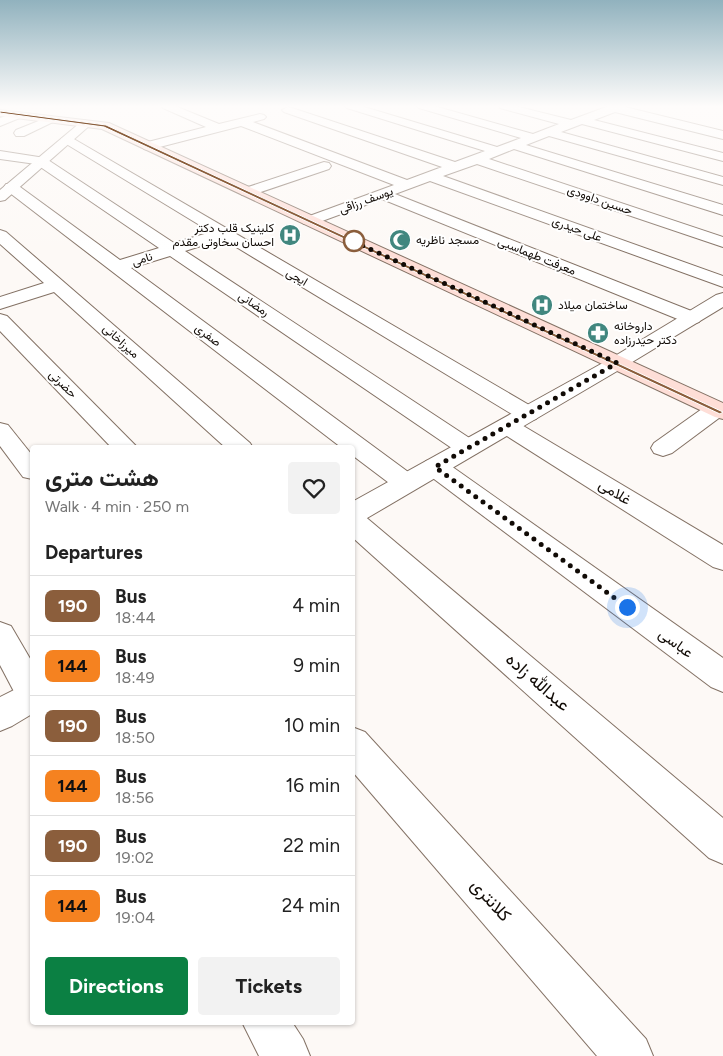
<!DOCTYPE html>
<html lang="en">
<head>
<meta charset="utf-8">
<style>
  body { margin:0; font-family:Figtree,Vazirmatn,sans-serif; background:#f2f2f2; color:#222; height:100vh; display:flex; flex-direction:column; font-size:19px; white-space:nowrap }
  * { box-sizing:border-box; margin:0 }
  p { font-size:16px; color:#767676 }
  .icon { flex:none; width:28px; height:28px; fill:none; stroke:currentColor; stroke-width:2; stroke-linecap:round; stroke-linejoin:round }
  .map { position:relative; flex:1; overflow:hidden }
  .drawer { position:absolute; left:30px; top:445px; width:325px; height:580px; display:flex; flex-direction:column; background:#fff; border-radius:5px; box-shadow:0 1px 4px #0004 }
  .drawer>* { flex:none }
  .badge { padding:0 10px; border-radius:8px; font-size:18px; line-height:32px }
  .you { position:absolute; width:25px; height:25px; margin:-12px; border:4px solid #fff; border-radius:50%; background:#1a73e8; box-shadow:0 0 0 8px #1a73e833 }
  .map>.badge { position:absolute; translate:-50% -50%; box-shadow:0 0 0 2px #fff }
  h2 { padding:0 15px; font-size:19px; line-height:45px }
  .round { display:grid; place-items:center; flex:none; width:52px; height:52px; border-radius:5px; background:#f2f2f2 }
  .head { display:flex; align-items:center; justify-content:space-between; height:85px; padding:0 15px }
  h1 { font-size:24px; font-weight:700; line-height:38px }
  .cta { display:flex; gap:10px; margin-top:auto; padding:10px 15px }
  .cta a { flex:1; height:58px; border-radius:5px; background:#0b8043; color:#fff; font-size:20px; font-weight:700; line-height:58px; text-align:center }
  .cta a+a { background:#f2f2f2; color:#222 }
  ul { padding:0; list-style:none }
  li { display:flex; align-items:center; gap:15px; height:60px; padding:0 15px; border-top:1px solid #e0e0e0 }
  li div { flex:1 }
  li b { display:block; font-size:19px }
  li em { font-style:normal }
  li .badge { min-width:55px; font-weight:700; text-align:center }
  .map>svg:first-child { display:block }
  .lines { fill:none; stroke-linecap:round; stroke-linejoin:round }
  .minor-casing { stroke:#837164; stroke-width:2 }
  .tertiary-casing { stroke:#837164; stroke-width:2 }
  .secondary-casing { stroke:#837164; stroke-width:2 }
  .minor { fill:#fff; fill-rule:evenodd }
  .tertiary { fill:#fff; fill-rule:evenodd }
  .secondary { fill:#feded7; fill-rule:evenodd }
  .line { fill:#8b5e3c; stroke:#fff }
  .walk { stroke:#110b06; stroke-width:5; stroke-dasharray:0 9 }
  .stop-dot { fill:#fff; stroke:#8b5e3c; stroke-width:2.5 }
  .labels { text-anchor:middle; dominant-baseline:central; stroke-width:4; stroke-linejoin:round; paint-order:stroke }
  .far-street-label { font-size:12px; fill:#110b06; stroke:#fff }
  .far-poi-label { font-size:12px; fill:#110b06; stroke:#fff; text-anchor:start }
  .street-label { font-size:15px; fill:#110b06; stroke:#fff }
  .near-street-label { font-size:18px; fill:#110b06; stroke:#fff }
</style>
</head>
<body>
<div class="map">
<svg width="723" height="1056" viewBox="0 0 723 1056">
  <rect width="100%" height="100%" fill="#fdf9f6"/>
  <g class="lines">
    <!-- minor casing -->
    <g class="minor-casing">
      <g id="minor">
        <polygon points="162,106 175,106 219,124 260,114 264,115 266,117 264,119 253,122 407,180 442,167 284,112 282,110 288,107 292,108 455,162 485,151 347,108 345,106 361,106 497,147 521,138 419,108 417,106 434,106 533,134 559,124 500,108 499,106 515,106 571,120 609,106 625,106 625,107 723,131 723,139 615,112 594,120 723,153 723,161 582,124 561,132 723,177 723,185 549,136 526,145 723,205 723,215 514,149 489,159 723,237 723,247 477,164 443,176 723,276 723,287 430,181 395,194 699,314 702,318 699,322 692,324 685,322 382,199 314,224 304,224 301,221 304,218 394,185 241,126 148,150 144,149 142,146 144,143 206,127 163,108"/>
        <polygon points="18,112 24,115 22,117 0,126 0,118"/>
        <polygon points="51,116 57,119 55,121 24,136 16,136 14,133 16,130"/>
        <polygon points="67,135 536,409 540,414 536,419 528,421 520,419 223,239 185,251 477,443 480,448 477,453 468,456 459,453 170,256 131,268 415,477 419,483 415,489 406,492 397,489 352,455 352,448 342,448 6,190 4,187 6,184 16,184 120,260 159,248 36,164 0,159 0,151 45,158 174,243 211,232 63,142 61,139"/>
        <polygon points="324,162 329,163 331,166 329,169 252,195 242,195 240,192 242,189"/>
        <polygon points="0,230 6,232 250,443 253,448 226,448 54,292 0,309 0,297 44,283 0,244"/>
        <polygon points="0,314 7,316 138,448 112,448 0,331"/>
        <polygon points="717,402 723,404 723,415 672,453 663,456 654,453 651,448 654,443 709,404"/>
        <polygon points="507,419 515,421 723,545 723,570 713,567 499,431 495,426 499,421"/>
        <polygon points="0,423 8,425 32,455 32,479 23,477 0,446"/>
        <polygon points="435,459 444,461 723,658 723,692 711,687 426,473 422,467 426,461"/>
        <polygon points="352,511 362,514 723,818 723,864 709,858 352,537"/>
        <polygon points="0,622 11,626 32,662 32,707 20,703 0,665"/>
        <polygon points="352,727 365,732 646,1039 653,1056 597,1056 352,771"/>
        <polygon points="242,1022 292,1022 303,1039 310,1056 259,1056"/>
      </g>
    </g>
    <!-- tertiary casing -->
    <g class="tertiary-casing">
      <g id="tertiary">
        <polygon points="85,120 91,124 89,126 5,200 0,201 0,190 81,122"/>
        <polygon points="723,293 723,307 624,367 362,521 352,523 352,502 610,359 716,295"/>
        <polygon points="32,681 32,714 12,726 0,731 0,697"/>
      </g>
    </g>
    <!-- secondary casing -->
    <g class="secondary-casing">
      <polygon id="secondary" points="0,110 109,123 723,403 723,419 715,417 102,129 0,116"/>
    </g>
    <!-- minor -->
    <use href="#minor" class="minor"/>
    <!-- tertiary -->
    <use href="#tertiary" class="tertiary"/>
    <!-- secondary -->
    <use href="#secondary" class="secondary"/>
  </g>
  <!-- sky -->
  <linearGradient id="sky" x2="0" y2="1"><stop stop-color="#91b2be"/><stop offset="0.42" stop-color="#fefcfb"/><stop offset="1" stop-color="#fefcfb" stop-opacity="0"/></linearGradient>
  <rect width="723" height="253" fill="url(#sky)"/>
  <!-- line -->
  <polygon class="line" points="0,111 106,125 723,412 720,414 104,127 0,113"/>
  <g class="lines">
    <!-- walk -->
    <polyline class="walk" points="354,241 346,238 617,363 435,467 627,607"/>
  </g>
  <!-- icons -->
  <defs>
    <g id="hospital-disc" transform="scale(1.125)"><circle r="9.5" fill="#41877f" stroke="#fff"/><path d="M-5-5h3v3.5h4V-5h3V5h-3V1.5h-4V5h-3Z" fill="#fff"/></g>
    <g id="mosque-disc" transform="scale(1.125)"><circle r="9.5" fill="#41877f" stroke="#fff"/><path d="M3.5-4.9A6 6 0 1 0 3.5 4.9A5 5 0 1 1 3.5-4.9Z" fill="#fff"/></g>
    <g id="pharmacy-disc" transform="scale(1.125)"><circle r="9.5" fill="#41877f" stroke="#fff"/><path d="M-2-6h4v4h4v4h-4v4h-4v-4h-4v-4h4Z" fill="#fff"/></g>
  </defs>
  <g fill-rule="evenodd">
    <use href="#hospital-disc" x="290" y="235"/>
    <use href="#mosque-disc" x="400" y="240"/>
    <use href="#hospital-disc" x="542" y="305"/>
    <use href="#pharmacy-disc" x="598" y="333"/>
  </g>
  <!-- markers -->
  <circle class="stop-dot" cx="354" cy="241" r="10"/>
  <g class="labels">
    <!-- far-street labels -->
    <g class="far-street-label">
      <text transform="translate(366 200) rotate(-20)">یوسف رزاقی</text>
      <text transform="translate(600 200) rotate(19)">حسین داوودی</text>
      <text transform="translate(577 229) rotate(20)">علی حیدری</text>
      <text transform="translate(537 256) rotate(22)">معرفت طهماسبی</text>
      <text transform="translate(142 259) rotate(-17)">نامی</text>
      <text transform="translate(297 277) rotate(31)">ایجی</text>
      <text transform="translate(254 304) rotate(34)">رمضانی</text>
      <text transform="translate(208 335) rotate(37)">صفری</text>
      <text transform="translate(121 341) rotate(42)">میرزاخانی</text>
      <text transform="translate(63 384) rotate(45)">حضرتی</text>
    </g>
    <!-- far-poi labels -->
    <g class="far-poi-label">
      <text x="274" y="228" text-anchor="end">کلینیک قلب دکتر<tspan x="274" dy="14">احسان سخاوتی مقدم</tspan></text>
      <text x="416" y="240">مسجد ناظریه</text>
      <text x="558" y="305">ساختمان میلاد</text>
      <text x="614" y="326">داروخانه<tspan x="614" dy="14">دکتر حیدرزاده</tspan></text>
    </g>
    <!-- street labels -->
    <g class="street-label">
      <text transform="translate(615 492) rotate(32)">غلامی</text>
      <text transform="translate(676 643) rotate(36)">عباسی</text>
    </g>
    <!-- near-street labels -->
    <g class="near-street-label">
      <text transform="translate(538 682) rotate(41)">عبدالله زاده</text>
      <text transform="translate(491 900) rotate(48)">کلانتری</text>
    </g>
  </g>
</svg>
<div class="you" style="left:627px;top:607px"></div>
<section class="drawer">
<div class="head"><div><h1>هشت متری</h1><p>Walk · 4 min · 250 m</p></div><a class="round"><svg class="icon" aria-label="heart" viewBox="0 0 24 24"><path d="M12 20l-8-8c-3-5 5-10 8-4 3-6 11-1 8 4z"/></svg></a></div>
<h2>Departures</h2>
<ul>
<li><span class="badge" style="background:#8b5e3c;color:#fff">190</span><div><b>Bus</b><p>18:44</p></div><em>4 min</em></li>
<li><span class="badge" style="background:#f58220;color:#111">144</span><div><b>Bus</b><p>18:49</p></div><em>9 min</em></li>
<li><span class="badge" style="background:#8b5e3c;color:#fff">190</span><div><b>Bus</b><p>18:50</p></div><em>10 min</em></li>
<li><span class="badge" style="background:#f58220;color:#111">144</span><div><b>Bus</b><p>18:56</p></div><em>16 min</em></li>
<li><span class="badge" style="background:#8b5e3c;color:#fff">190</span><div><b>Bus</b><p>19:02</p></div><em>22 min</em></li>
<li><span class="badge" style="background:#f58220;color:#111">144</span><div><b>Bus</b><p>19:04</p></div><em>24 min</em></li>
</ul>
<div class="cta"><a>Directions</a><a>Tickets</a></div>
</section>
</div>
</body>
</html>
